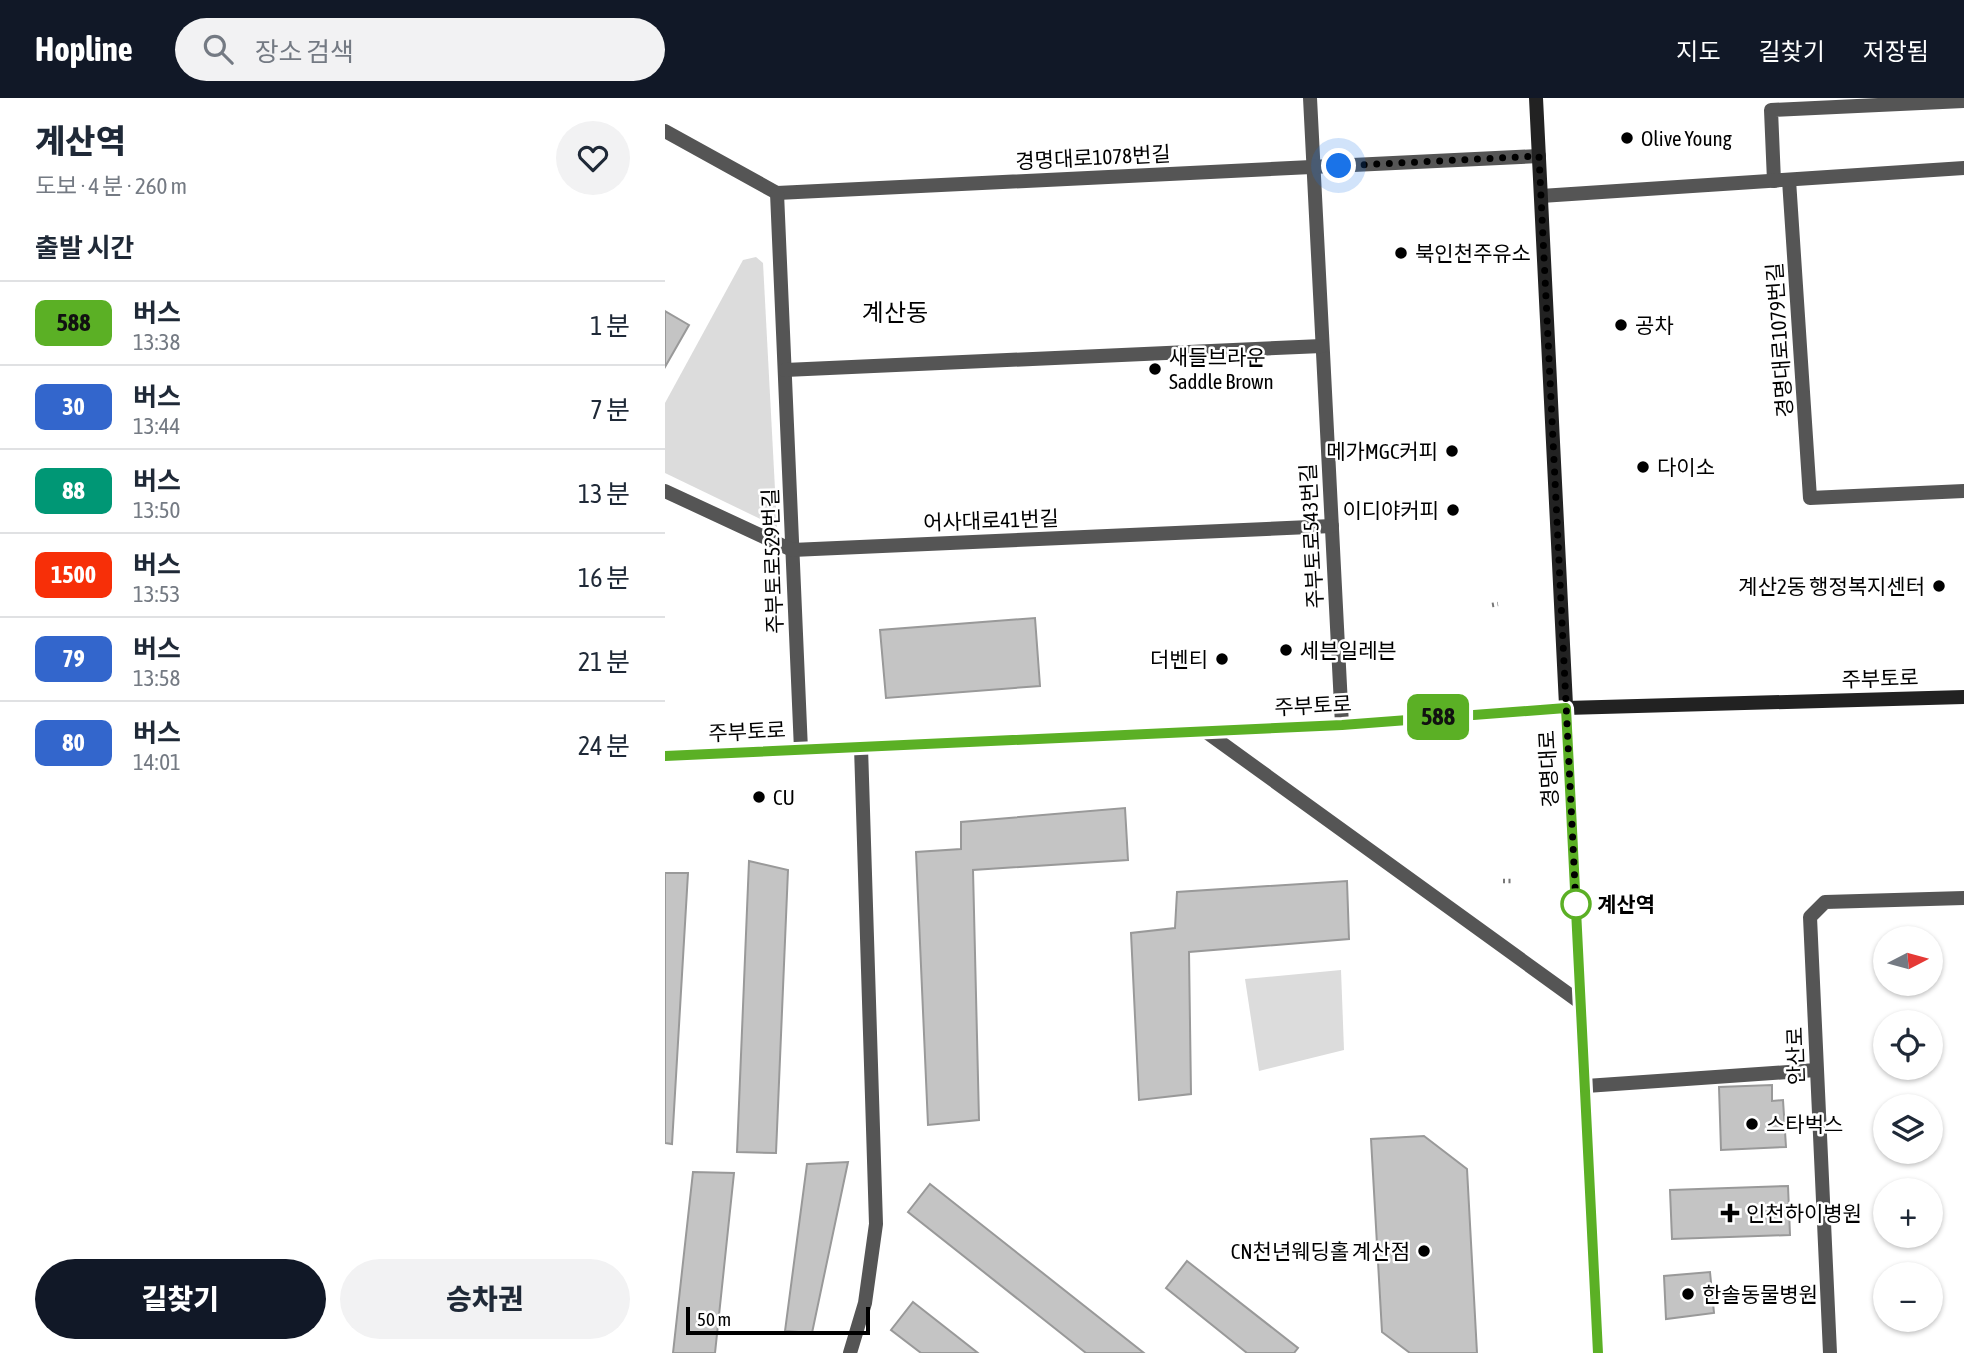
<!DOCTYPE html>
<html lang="ko">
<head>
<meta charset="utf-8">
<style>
  body { margin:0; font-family:"Asap Condensed","Noto Sans KR",sans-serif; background:#f2f2f3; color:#1f2937; height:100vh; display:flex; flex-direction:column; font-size:26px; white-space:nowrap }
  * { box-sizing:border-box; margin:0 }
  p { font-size:23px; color:#747a83 }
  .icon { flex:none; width:38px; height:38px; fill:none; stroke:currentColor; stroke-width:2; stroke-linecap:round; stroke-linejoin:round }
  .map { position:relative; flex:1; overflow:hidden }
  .drawer { display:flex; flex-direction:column; background:#fff; width:665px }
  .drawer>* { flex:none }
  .badge { padding:0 14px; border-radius:10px; font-size:24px; line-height:46px }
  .needle { width:46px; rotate:84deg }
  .tools { position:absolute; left:1208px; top:828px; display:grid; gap:14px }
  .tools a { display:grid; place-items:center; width:70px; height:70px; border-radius:50%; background:#fff; box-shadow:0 2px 5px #0004; font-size:35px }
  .scale { position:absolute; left:21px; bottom:18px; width:184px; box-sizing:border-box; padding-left:7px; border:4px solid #000; border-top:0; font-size:19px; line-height:24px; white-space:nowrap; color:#000; -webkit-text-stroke:5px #fff; paint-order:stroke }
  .you { position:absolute; width:35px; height:35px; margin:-18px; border:5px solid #fff; border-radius:50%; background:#1a73e8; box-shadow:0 0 0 10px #1a73e833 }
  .map>.badge { position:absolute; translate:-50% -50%; box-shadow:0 0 0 4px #fff }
  h2 { padding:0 35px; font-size:26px; line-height:63px }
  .round { display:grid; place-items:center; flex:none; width:74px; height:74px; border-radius:37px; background:#f2f2f3 }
  .headline { display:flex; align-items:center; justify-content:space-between; height:119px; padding:0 35px }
  h1 { font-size:33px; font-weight:800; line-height:52px }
  .action { display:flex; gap:14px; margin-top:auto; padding:14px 35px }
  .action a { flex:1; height:80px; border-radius:42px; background:#111827; color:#fff; font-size:28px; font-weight:800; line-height:80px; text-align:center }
  .action a+a { background:#f2f2f3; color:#1f2937 }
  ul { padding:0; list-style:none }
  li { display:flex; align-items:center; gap:21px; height:84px; padding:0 35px; border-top:2px solid #e0e1e3 }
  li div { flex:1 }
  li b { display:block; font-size:26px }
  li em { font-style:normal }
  li .badge { min-width:77px; font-weight:700; text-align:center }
  header { display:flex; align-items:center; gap:42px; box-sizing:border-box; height:98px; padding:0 35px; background:#111827; color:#fff }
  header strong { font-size:33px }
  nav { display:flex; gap:38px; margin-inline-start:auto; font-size:24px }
  .search { width:490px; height:63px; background:#f2f2f3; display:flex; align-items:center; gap:18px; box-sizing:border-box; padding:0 24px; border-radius:38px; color:#747a83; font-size:26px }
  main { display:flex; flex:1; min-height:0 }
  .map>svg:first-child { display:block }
  .green { fill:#dcdcdc }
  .building { fill:#c4c4c4; stroke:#999; stroke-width:2 }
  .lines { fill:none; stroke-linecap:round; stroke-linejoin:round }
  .path { stroke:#777; stroke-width:4.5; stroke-dasharray:2 3.5; stroke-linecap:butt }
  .street { stroke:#555; stroke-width:14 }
  .secondary { stroke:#222; stroke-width:14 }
  .line-casing { stroke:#fff; stroke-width:16 }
  .line { stroke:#5bb025; stroke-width:10 }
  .walk { stroke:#000; stroke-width:7; stroke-dasharray:0 12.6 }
  .poi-dot { fill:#000; stroke:#fff; stroke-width:2.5 }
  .stop-dot { fill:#fff; stroke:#5bb025; stroke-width:3.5 }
  .labels { text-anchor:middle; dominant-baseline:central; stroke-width:5; stroke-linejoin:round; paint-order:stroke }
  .poi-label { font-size:21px; fill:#000; stroke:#fff; text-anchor:start }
  .street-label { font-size:21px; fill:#000; stroke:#fff }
  .stop-label { font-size:21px; font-weight:bold; fill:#000; stroke:#fff; text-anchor:start }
  .quarter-label { font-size:24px; fill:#000; stroke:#fff }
</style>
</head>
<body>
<header>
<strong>Hopline</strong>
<div class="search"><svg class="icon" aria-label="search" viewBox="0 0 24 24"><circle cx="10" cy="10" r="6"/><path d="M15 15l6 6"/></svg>장소 검색</div>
<nav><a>지도</a><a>길찾기</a><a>저장됨</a></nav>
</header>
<main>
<section class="drawer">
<div class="headline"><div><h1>계산역</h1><p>도보 · 4 분 · 260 m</p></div><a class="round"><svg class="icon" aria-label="heart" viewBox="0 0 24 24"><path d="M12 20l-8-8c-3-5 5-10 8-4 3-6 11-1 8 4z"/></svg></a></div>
<h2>출발 시간</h2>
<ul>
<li><span class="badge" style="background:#5bb025;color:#111">588</span><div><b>버스</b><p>13:38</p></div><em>1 분</em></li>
<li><span class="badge" style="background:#36c;color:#fff">30</span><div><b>버스</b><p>13:44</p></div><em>7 분</em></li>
<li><span class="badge" style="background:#009775;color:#fff">88</span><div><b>버스</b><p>13:50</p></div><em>13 분</em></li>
<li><span class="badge" style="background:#f72f08;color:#fff">1500</span><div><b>버스</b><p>13:53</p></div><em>16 분</em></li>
<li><span class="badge" style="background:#36c;color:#fff">79</span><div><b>버스</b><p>13:58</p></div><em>21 분</em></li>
<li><span class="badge" style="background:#36c;color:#fff">80</span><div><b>버스</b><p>14:01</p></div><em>24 분</em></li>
</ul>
<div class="action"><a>길찾기</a><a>승차권</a></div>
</section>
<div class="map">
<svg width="1299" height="1255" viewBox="0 0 1299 1255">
  <rect width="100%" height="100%" fill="#fff"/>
  <!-- green -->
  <g class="green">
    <polygon points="91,159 98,165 112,429 0,375 0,305 78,162"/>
    <polygon points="676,872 679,952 594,973 580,881"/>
  </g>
  <!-- building -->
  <g class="building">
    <polygon points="0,213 24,227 0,269"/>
    <polygon points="370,520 375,588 221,600 215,532"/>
    <polygon points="460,710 463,762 308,772 314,1022 263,1027 251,754 296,751 296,724"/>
    <polygon points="84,763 123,772 111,1055 72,1054"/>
    <polygon points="0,775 23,775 7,1046 0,1045"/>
    <polygon points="682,783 684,841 524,854 526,996 474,1002 466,835 510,830 512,794"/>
    <polygon points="1107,987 1107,1003 1118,1002 1121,1049 1056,1052 1054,989"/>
    <polygon points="759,1038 802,1071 812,1255 745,1255 717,1234 706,1041"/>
    <polygon points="183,1064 147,1235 120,1233 142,1066"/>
    <polygon points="28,1074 69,1075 50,1255 8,1255"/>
    <polygon points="265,1086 479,1255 421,1255 243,1114"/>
    <polygon points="1123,1088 1125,1137 1007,1141 1005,1092"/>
    <polygon points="522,1163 633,1250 629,1255 582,1255 501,1190"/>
    <polygon points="1045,1174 1049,1215 1001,1221 999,1178"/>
    <polygon points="248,1204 313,1255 256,1255 226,1232"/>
  </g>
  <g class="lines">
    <!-- path -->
    <g class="path">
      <polyline points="827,507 833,506"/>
      <polyline points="838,783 847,783"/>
    </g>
    <!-- street -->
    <g class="street">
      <polyline points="645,0 677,627"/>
      <polyline points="0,33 112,95 874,58"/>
      <polyline points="1124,82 1145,400 1299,393"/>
      <polyline points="1109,83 1106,12 1299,3"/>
      <polyline points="112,95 136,652"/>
      <polyline points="876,98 1299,70"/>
      <polyline points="120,272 657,248"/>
      <polyline points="0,393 127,452 667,428"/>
      <polyline points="540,633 916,905"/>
      <polyline points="921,988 1151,972"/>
      <polyline points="185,1255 200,1205 211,1126 196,649"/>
      <polyline points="1165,1255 1145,819 1160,804 1299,800"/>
    </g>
    <!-- secondary -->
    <g class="secondary">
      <polyline points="871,0 933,1255"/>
      <polyline points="0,658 677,627 901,610 1299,599"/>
    </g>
  </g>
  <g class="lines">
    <!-- line casing -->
    <g class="line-casing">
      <polyline id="line" points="0,658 677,627 901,610 933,1255"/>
    </g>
    <!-- line -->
    <use href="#line" class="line"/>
    <!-- walk -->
    <polyline class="walk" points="674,68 874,58 911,808 911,806"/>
  </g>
  <!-- markers -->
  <g class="poi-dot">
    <circle cx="962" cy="40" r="7"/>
    <circle cx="736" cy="155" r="7"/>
    <circle cx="956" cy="227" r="7"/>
    <circle cx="490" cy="271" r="7"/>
    <circle cx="787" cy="353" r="7"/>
    <circle cx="978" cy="369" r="7"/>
    <circle cx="788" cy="412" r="7"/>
    <circle cx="1274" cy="488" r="7"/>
    <circle cx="621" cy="552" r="7"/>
    <circle cx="557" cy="561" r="7"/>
    <circle cx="94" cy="699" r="7"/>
    <circle cx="1087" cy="1026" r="7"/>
    <path d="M1061.5 1104.5h7v7h7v7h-7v7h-7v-7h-7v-7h7z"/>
    <circle cx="759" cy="1153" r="7"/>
    <circle cx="1023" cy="1196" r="7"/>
  </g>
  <circle class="stop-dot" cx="911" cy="806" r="14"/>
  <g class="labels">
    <!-- poi labels -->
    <g class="poi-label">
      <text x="976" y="40">Olive Young</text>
      <text x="750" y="155">북인천주유소</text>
      <text x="970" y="227">공차</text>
      <text x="504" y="259">새들브라운<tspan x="504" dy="24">Saddle Brown</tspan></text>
      <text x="773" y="353" text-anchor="end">메가MGC커피</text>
      <text x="992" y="369">다이소</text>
      <text x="774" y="412" text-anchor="end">이디야커피</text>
      <text x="1260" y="488" text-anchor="end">계산2동 행정복지센터</text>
      <text x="635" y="552">세븐일레븐</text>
      <text x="543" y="561" text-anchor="end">더벤티</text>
      <text x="108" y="699">CU</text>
      <text x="1101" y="1026">스타벅스</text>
      <text x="1081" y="1115">인천하이병원</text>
      <text x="745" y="1153" text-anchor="end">CN천년웨딩홀 계산점</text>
      <text x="1037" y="1196">한솔동물병원</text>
    </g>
    <!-- street labels -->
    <g class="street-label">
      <text transform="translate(428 59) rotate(-3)">경명대로1078번길</text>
      <text transform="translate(1114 242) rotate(-94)">경명대로1079번길</text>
      <text transform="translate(326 422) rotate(-2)">어사대로41번길</text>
      <text transform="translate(646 438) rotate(-93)">주부토로543번길</text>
      <text transform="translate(107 463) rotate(-92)">주부토로529번길</text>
      <text transform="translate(1215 580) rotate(-2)">주부토로</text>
      <text transform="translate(648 607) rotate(-3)">주부토로</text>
      <text transform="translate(82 633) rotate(-3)">주부토로</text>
      <text transform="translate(883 671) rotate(-93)">경명대로</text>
      <text transform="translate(1130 958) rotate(-92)">안산로</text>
    </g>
    <!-- stop labels -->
    <g class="stop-label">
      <text x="932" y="806">계산역</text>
    </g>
    <!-- quarter labels -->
    <g class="quarter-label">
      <text x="230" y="214">계산동</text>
    </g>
  </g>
</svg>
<div class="tools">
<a><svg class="needle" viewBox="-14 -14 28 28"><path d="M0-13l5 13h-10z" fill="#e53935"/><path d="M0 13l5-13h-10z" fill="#747a83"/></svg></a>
<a><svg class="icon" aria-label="locate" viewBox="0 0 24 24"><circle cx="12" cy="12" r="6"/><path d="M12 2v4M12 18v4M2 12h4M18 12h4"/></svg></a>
<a><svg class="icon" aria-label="layers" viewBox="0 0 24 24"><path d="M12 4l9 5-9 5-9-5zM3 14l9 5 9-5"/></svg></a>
<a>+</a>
<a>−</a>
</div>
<div class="scale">50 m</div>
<div class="you" style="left:674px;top:68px"></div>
<b class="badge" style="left:773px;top:619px;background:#5bb025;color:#111">588</b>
</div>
</main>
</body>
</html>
